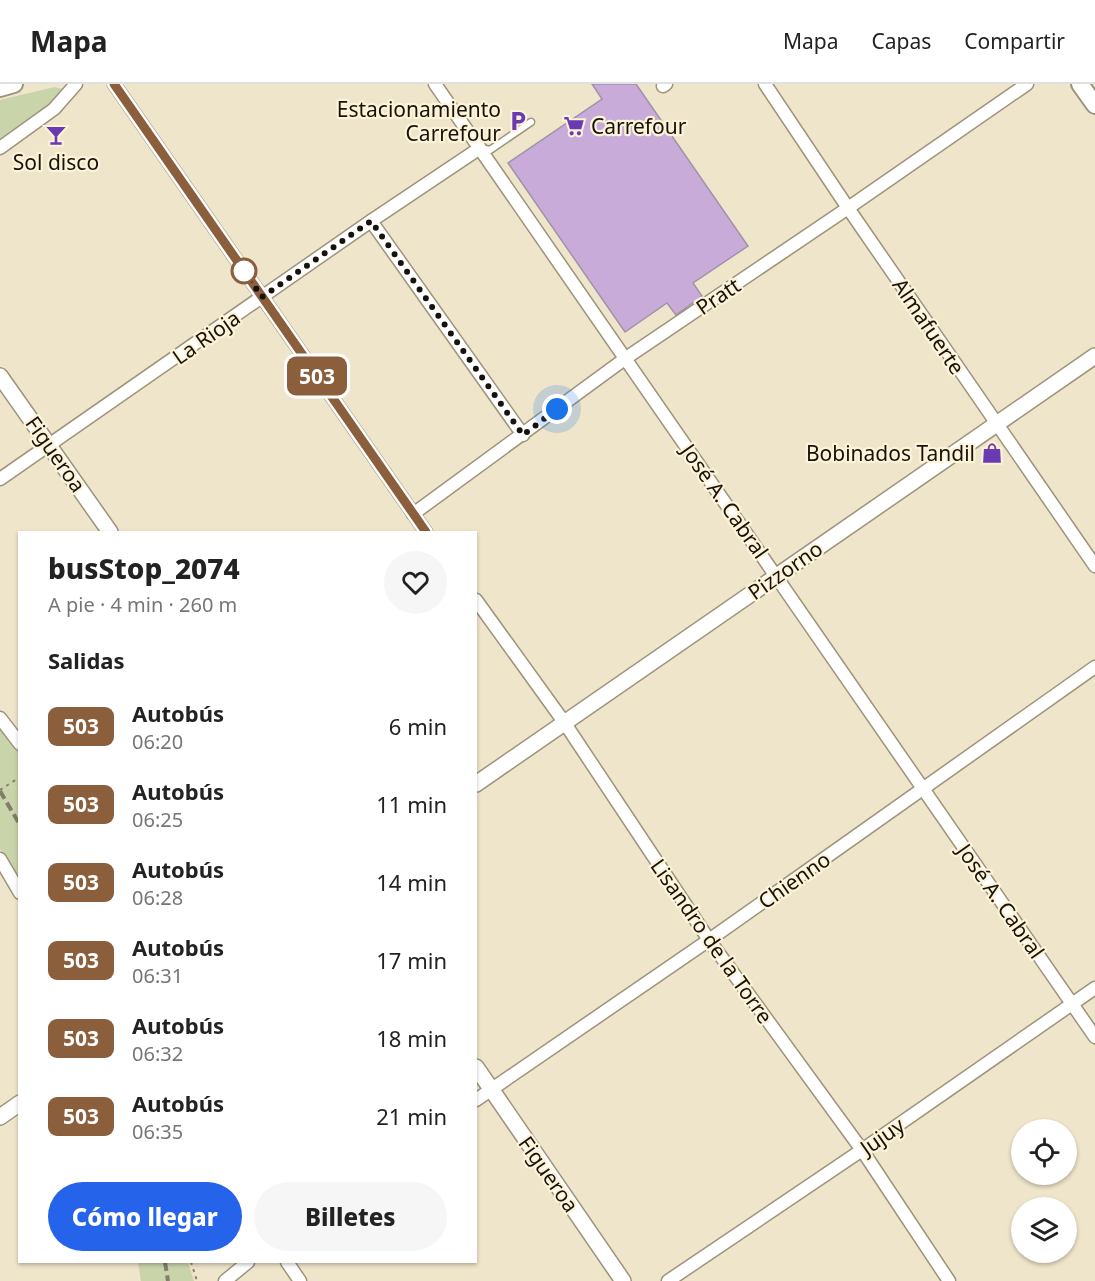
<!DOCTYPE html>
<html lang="es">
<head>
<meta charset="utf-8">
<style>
  body { margin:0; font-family:"Noto Sans",sans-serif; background:#f6f6f6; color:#222; height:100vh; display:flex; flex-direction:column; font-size:22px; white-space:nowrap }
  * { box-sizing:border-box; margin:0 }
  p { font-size:20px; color:#767676 }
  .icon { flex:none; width:33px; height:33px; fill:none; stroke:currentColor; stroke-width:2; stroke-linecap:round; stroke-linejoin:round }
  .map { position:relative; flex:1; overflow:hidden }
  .side { position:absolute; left:18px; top:447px; width:459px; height:732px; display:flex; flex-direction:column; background:#fff; border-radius:0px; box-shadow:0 2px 4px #0004 }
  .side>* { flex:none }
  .badge { padding:0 12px; border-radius:9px; font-size:21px; line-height:39px }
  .fabs { position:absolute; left:1011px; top:1035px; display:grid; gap:12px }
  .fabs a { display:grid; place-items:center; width:66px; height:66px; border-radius:50%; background:#fff; box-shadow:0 2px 4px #0004; font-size:30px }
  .you { position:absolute; width:30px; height:30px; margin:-15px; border:4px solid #fff; border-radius:50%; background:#1a73e8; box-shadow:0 0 0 9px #1a73e833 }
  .map>.badge { position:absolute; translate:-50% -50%; box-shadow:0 0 0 3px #fff }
  h2 { padding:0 30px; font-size:22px; line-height:54px }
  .round { display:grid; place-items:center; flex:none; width:63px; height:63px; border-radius:32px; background:#f6f6f6 }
  .summary { display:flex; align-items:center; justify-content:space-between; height:102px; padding:0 30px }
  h1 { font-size:28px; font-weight:800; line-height:45px }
  .action { display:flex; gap:12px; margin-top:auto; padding:12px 30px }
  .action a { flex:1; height:69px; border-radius:36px; background:#2563eb; color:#fff; font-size:24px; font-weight:800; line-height:69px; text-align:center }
  .action a+a { background:#f6f6f6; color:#222 }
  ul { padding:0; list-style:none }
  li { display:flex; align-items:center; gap:18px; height:78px; padding:0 30px }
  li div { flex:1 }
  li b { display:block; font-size:22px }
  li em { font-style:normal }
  li .badge { min-width:66px; font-weight:700; text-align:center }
  header { display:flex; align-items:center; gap:36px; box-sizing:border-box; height:84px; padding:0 30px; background:#fff; border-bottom:2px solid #e0e0e0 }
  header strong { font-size:28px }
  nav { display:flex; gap:33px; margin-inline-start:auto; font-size:21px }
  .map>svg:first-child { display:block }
  .green { fill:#cad4aa }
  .building { fill:#c8abd9; stroke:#a092a8; stroke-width:1.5 }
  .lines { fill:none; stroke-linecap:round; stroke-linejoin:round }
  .service-casing { stroke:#9d937b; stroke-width:9 }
  .minor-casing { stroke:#9d937b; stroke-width:15 }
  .tertiary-casing { stroke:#9d937b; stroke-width:18 }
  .secondary-casing { stroke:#9d937b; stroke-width:20 }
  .path { stroke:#88816f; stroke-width:2; stroke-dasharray:3 4.5; stroke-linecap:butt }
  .service { stroke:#fff; stroke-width:6 }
  .minor { stroke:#fff; stroke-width:12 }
  .tertiary { stroke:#fff; stroke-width:15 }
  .secondary { stroke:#fff; stroke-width:16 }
  .rail { stroke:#847d6b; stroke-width:4; stroke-dasharray:9 4.5; stroke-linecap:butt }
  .line-casing { stroke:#fff; stroke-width:14 }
  .line { stroke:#8b5e3c; stroke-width:9 }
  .walk { stroke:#17130a; stroke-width:6; stroke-dasharray:0 10.8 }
  .stop-dot { fill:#fff; stroke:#8b5e3c; stroke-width:3 }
  .labels { text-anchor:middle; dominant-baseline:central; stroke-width:4.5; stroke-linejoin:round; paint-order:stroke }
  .poi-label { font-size:21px; fill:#17130a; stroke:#fdf3d8; text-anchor:end }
  .street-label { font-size:21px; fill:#17130a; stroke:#fdf3d8 }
</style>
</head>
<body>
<header>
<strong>Mapa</strong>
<nav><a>Mapa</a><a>Capas</a><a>Compartir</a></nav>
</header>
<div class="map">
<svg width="1095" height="1197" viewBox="0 0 1095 1197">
  <rect width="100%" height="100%" fill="#efe5cb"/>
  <!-- green -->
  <g class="green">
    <polygon points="54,3 63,5 56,16 0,57 0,16"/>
    <polygon points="0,643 19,667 19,796 0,765"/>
    <polygon points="138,1178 188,1178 194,1197 141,1197"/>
  </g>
  <!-- building -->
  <polygon class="building" points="592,0 636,0 748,162 693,199 702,212 676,231 667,219 625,248 508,79 602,15"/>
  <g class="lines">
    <!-- service casing -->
    <g class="service-casing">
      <polyline id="service" points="480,64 490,66 531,38"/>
    </g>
    <!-- minor casing -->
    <g class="minor-casing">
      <g id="minor">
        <polyline points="114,0 426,448"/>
        <polyline points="435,0 1095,953"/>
        <polyline points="765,0 848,124 1095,482"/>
        <polyline points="663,2 666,0"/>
        <polyline points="0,64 54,25 76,0"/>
        <polyline points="371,137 523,351"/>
        <polyline points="0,395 371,137 480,64"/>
        <polyline points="413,430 626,274 848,124 1027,0"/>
        <polyline points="476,516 564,638 709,856 862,1066 949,1197"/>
        <polyline points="0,634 20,660"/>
        <polyline points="0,775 20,809"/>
        <polyline points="476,1016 709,856 1095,583"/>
        <polyline points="287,1178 300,1197"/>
        <polyline points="225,1197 248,1178"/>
        <polyline points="668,1197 862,1066 1095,904"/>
      </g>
    </g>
    <!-- tertiary casing -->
    <g class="tertiary-casing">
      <g id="tertiary">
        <polyline points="0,292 110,448"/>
        <polyline points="476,700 1095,272"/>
        <polyline points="476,983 623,1197"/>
        <polyline points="0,1033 20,1019"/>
      </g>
    </g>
    <!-- secondary casing -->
    <g class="secondary-casing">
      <g id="secondary">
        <polyline points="1080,0 1095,21"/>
        <polyline points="0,4 14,0"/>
      </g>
    </g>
    <!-- path -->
    <g class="path">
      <polyline points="0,706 20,693"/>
      <polyline points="191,1178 197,1197"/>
    </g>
    <!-- service -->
    <use href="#service" class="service"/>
    <!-- minor -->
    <use href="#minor" class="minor"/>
    <!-- tertiary -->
    <use href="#tertiary" class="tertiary"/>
    <!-- secondary -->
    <use href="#secondary" class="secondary"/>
    <!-- rail -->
    <g class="rail">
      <polyline points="0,707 20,741"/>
      <polyline points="165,1178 168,1197"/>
    </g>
  </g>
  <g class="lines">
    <!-- line casing -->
    <g class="line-casing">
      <polyline id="line" points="114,0 426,448"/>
    </g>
    <!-- line -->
    <use href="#line" class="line"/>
    <!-- walk -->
    <polyline class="walk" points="244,187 262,213 371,137 523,351 557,325"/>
  </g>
  <!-- icons -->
  <defs>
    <g id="parking-bare" transform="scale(1.62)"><path d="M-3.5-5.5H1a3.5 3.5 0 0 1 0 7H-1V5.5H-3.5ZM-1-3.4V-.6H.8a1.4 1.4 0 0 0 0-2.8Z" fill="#693ab1" stroke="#fdf3d8" stroke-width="2.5" paint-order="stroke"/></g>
    <g id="supermarket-bare" transform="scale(1.62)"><path d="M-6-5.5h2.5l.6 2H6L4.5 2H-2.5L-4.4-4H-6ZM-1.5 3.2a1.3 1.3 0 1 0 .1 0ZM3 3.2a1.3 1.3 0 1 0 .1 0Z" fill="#693ab1" stroke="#fdf3d8" stroke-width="2.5" paint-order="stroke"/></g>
    <g id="bar-bare" transform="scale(1.62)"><path d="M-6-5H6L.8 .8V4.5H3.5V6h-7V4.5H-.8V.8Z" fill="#693ab1" stroke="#fdf3d8" stroke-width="2.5" paint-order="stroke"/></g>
    <g id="shop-bare" transform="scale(1.62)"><path d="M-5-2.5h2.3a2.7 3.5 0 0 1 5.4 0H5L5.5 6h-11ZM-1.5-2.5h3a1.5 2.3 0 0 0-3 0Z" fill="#693ab1" stroke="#fdf3d8" stroke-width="2.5" paint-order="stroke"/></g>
  </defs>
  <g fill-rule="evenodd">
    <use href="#parking-bare" x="518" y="37"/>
    <use href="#supermarket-bare" x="574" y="42"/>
    <use href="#bar-bare" x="56" y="51"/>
    <use href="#shop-bare" x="992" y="369"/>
  </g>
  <!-- markers -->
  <circle class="stop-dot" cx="244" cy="187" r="12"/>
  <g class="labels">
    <!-- poi labels -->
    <g class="poi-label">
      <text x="501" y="25">Estacionamiento<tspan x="501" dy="24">Carrefour</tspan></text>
      <text x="591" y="42" text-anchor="start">Carrefour</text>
      <text x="56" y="78" text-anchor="middle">Sol disco</text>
      <text x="975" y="369">Bobinados Tandil</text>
    </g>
    <!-- street labels -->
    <g class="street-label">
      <text transform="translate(718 212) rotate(-34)">Pratt</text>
      <text transform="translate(929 242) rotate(56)">Almafuerte</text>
      <text transform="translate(206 253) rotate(-35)">La Rioja</text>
      <text transform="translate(56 370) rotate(55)">Figueroa</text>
      <text transform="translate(725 417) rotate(55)">José A. Cabral</text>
      <text transform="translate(785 486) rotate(-35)">Pizzorno</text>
      <text transform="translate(794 796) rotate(-35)">Chienno</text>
      <text transform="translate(1001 817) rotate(55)">José A. Cabral</text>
      <text transform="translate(712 857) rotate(55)">Lisandro de la Torre</text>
      <text transform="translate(882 1052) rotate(-35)">Jujuy</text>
      <text transform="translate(549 1090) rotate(55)">Figueroa</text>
    </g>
  </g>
</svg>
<div class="fabs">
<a><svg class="icon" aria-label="locate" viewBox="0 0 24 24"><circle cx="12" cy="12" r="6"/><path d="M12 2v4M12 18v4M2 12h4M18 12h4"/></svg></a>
<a><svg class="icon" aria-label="layers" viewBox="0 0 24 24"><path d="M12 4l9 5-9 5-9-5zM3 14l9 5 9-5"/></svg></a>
</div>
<div class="you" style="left:557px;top:325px"></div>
<b class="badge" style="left:317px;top:292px;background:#8b5e3c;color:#fff">503</b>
<section class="side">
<div class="summary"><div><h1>busStop_2074</h1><p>A pie · 4 min · 260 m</p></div><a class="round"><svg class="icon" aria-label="heart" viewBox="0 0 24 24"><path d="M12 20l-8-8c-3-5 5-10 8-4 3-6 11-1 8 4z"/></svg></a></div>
<h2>Salidas</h2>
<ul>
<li><span class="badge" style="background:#8b5e3c;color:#fff">503</span><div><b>Autobús</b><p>06:20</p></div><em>6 min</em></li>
<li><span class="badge" style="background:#8b5e3c;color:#fff">503</span><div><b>Autobús</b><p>06:25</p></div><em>11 min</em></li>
<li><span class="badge" style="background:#8b5e3c;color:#fff">503</span><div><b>Autobús</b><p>06:28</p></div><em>14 min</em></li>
<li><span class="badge" style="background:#8b5e3c;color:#fff">503</span><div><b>Autobús</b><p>06:31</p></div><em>17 min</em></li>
<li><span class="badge" style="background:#8b5e3c;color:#fff">503</span><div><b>Autobús</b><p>06:32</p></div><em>18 min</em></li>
<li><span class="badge" style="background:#8b5e3c;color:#fff">503</span><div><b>Autobús</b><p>06:35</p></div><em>21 min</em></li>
</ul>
<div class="action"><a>Cómo llegar</a><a>Billetes</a></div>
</section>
</div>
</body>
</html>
